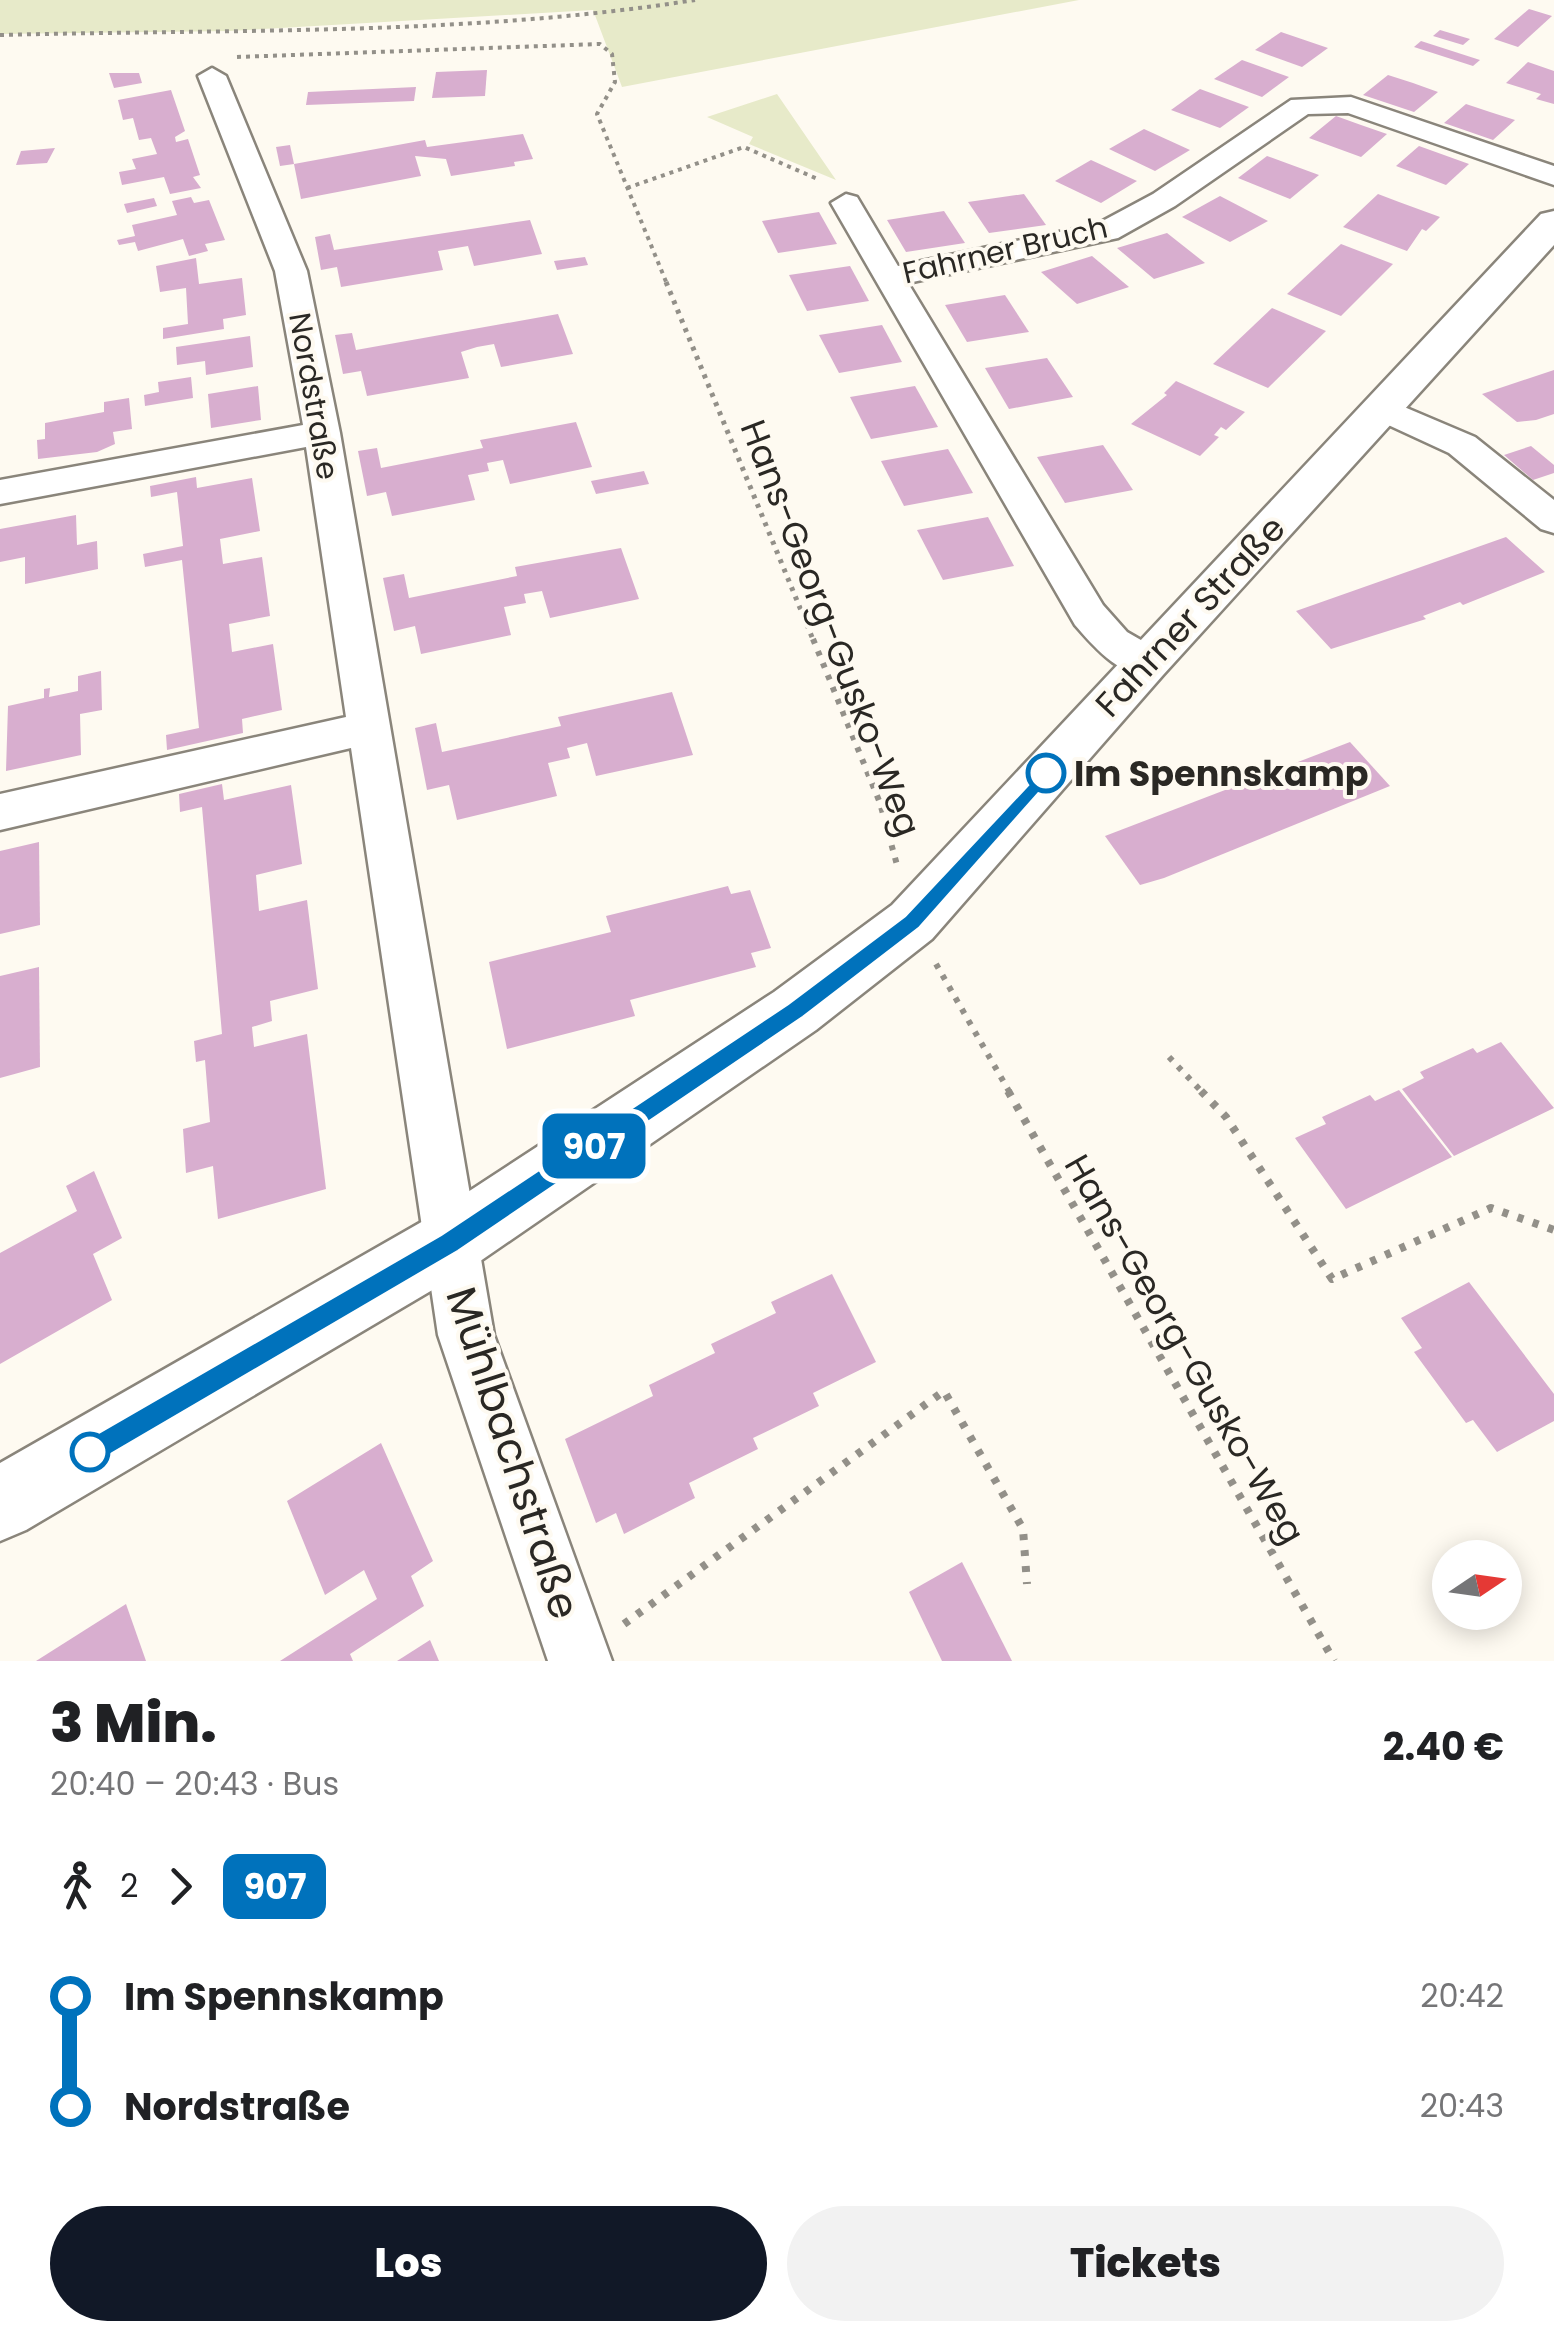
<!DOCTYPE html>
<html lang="de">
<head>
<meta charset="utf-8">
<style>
  body { margin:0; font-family:Poppins,sans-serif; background:#f2f2f2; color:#202124; height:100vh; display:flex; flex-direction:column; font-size:38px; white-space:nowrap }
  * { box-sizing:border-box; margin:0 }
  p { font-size:32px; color:#757577 }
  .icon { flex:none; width:55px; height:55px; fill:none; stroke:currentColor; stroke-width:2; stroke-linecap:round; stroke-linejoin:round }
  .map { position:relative; height:1661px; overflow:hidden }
  .side { display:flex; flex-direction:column; background:#fff; flex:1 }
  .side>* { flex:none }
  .badge { padding:0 20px; border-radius:15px; font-size:35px; line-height:65px }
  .needle { width:65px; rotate:77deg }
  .controls { position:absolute; left:1432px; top:1540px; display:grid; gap:20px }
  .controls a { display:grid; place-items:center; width:90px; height:90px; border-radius:50%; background:#fff; box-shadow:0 5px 25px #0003; font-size:50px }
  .map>.badge { position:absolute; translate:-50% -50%; box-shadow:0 0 0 5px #fff }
  .legs { display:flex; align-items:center; gap:15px; height:110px; padding:0 50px; font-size:32px }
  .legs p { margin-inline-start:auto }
  .overview { display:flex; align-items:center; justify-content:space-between; height:170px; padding:0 50px }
  h1 { font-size:55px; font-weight:800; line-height:75px }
  .action { display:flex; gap:20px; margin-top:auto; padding:20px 50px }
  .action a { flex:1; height:115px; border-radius:60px; background:#111827; color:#fff; font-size:40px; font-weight:800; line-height:115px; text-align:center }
  .action a+a { background:#f2f2f2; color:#202124 }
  ul { padding:0 50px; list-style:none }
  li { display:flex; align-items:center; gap:35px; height:110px; font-size:38px }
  li i { display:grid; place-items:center; width:15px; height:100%; margin:0 12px; background:currentColor }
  li i::after { content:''; width:25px; height:25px; margin:-12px; border:8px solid; border-radius:50%; background:#fff }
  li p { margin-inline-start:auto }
  li:first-child i { background:linear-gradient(#0000 50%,currentColor 0) }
  li:last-child i { background:linear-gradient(currentColor 50%,#0000 0) }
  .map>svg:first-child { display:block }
  .green { fill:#e7eac9 }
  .building { fill:#d8aecf }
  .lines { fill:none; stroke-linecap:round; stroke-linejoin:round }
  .minor-casing { stroke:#8a857b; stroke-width:5 }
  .tertiary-casing { stroke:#8a857b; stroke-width:5 }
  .path-far3 { stroke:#939089; stroke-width:4; stroke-dasharray:4 5; stroke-linecap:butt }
  .path-far2 { stroke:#939089; stroke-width:5; stroke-dasharray:4 6; stroke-linecap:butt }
  .path-far1 { stroke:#939089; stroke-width:6; stroke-dasharray:5 8; stroke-linecap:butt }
  .path { stroke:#939089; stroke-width:8; stroke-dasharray:6 10; stroke-linecap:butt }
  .minor { fill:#fff; fill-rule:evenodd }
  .tertiary { fill:#fff; fill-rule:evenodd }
  .line-1 { fill:#0072bc; stroke:#fff; stroke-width:2.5 }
  .stop-1-dot { fill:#fff; stroke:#0072bc; stroke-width:5 }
  .labels { text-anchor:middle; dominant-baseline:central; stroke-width:8; stroke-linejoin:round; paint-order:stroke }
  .far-street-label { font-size:30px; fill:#2a2824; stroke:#fefaf1 }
  .street-label { font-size:35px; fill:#2a2824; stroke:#fefaf1 }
  .stop-label { font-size:35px; font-weight:bold; fill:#2a2824; stroke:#fefaf1; text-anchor:start }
  .near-street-label { font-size:42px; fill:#2a2824; stroke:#fefaf1 }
</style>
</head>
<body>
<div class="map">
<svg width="1554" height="1661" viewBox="0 0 1554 1661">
  <rect width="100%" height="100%" fill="#fefaf1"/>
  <!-- green -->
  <g class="green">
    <polygon points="0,0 1079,0 622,87 593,10 229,31 0,34"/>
    <polygon points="777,94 836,180 749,144 753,137 707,117"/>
  </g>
  <!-- building -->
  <g class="building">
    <polygon points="1529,9 1552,16 1518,47 1494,39"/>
    <polygon points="1440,30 1470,39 1463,45 1433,36"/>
    <polygon points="1281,32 1328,48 1302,67 1255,50"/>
    <polygon points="1421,41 1480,60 1473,66 1414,47"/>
    <polygon points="1242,60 1289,77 1262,97 1214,79"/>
    <polygon points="1528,62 1554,71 1554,104 1536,99 1541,94 1506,83"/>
    <polygon points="487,70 485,96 432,98 436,72"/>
    <polygon points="109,73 139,73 142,83 114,88"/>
    <polygon points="1388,75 1413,83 1438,92 1414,112 1363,95"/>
    <polygon points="416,87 414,101 306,105 308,92"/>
    <polygon points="1200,89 1249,107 1220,128 1171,110"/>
    <polygon points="171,90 185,131 175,137 176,142 188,139 200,175 193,177 201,188 170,194 164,177 122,185 119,172 136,169 132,159 157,154 151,138 139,140 133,118 123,120 118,100"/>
    <polygon points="1466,104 1490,112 1515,120 1493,140 1444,123"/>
    <polygon points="1336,116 1361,125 1387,134 1361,157 1309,138"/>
    <polygon points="1144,129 1190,150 1155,171 1109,149"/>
    <polygon points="523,134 533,159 514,162 515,166 451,176 446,159 415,156 421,176 301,199 294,164 425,140 427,147"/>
    <polygon points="290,145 294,164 280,166 276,147"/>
    <polygon points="1419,146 1469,164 1446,185 1396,166"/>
    <polygon points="55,148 47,163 16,165 21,151"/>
    <polygon points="1267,156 1319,175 1290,199 1238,178"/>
    <polygon points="1091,160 1137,181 1101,203 1055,181"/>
    <polygon points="1024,194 1046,225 989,233 968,202"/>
    <polygon points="1378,194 1399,202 1440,217 1426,231 1422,229 1407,251 1343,227"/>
    <polygon points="1220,196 1268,221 1230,242 1182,217"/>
    <polygon points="191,197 194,203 209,200 225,240 205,244 208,251 189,256 183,239 138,251 135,242 119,245 117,240 135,236 132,225 177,215 172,201"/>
    <polygon points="154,198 157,206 127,213 124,204"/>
    <polygon points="944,211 965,243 906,252 887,220"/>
    <polygon points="819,212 837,244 778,253 762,221"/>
    <polygon points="530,220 542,254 474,266 468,246 438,251 443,270 341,287 337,267 321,270 315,237 330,234 334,250"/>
    <polygon points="1167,233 1205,263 1154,279 1117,248"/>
    <polygon points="1341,244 1393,264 1341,316 1287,294"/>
    <polygon points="1092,256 1129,287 1077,304 1041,272"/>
    <polygon points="585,257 588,265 557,270 554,261"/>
    <polygon points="196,258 199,284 242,278 246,315 223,319 224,329 163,339 163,328 188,324 186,288 160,292 156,266"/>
    <polygon points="850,266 869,301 807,311 789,275"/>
    <polygon points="1005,295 1029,332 967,342 945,305"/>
    <polygon points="1272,308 1326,331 1268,388 1213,364"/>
    <polygon points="558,314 573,354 501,367 494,344 477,347 461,352 469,378 367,396 361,371 343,374 335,335 352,333 356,350"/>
    <polygon points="882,325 902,362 839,373 819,335"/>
    <polygon points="250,336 253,367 206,375 205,361 177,365 176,347"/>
    <polygon points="1047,358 1073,397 1009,409 985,368"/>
    <polygon points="1554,370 1554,414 1536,420 1517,422 1482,394"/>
    <polygon points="191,377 193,398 145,406 144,395 159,392 158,382"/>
    <polygon points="1176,381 1245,412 1226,430 1221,427 1214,435 1219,437 1200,456 1131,424 1167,395 1164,393"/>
    <polygon points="258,386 261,420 211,428 208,394"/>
    <polygon points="915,386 938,427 871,439 850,397"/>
    <polygon points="129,398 132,429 113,432 115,444 97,452 38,459 37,440 45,439 45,423 104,412 104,402"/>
    <polygon points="576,422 592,467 510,484 503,460 487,463 489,471 468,475 475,500 392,516 386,492 367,496 358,451 377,448 381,468 483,448 480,440"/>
    <polygon points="1103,445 1133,490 1065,503 1037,457"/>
    <polygon points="1531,446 1554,465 1554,473 1533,480 1504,455"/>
    <polygon points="948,449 973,493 904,506 881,461"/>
    <polygon points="644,471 649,484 596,494 591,481"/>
    <polygon points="196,477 197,488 252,478 260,531 220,539 223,564 262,557 270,616 229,624 232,652 273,644 282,710 242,719 243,733 167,750 166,735 199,728 182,560 145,567 143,554 183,546 177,492 151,497 150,486"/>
    <polygon points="76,515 77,545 97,541 98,569 25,584 25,557 0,562 0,529"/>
    <polygon points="988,517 1014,566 943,580 917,530"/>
    <polygon points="1506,537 1545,572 1463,605 1460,602 1423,616 1426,619 1331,649 1296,611"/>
    <polygon points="621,548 639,599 550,618 542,591 524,594 526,603 504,607 511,635 421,654 415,626 394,631 383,578 404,574 409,598 517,576 515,567"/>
    <polygon points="101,671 102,710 80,714 81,755 6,771 8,706 44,698 44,689 50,688 49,697 78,691 78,676"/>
    <polygon points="672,692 693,755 596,776 587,743 567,748 570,758 548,763 557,796 457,820 449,785 427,790 415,728 436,723 442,752 561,726 558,717"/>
    <polygon points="1350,742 1390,786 1164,878 1140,885 1105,836"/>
    <polygon points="222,784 224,800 291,785 302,864 256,875 259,911 307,900 318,989 270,1001 272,1021 252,1027 254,1047 307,1034 326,1189 218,1219 213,1166 186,1173 183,1129 210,1122 205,1060 196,1062 194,1041 222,1034 202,807 180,812 179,794"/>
    <polygon points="39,842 40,925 0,934 0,851"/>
    <polygon points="728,886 731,894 750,890 771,948 751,953 756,967 630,1000 635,1016 507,1049 489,962 611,932 606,916"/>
    <polygon points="39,967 40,1067 0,1078 0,976"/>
    <polygon points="1501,1042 1554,1108 1454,1156 1402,1089 1424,1078 1420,1072 1473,1048 1477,1053"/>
    <polygon points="1399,1090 1452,1157 1346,1209 1295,1138 1326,1124 1322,1117 1370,1095 1375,1101"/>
    <polygon points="94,1171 122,1238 93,1254 112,1300 0,1364 0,1253 77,1211 66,1186"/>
    <polygon points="832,1274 876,1362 813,1393 819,1406 753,1438 758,1449 689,1483 695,1498 624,1534 616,1513 596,1523 565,1439 653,1396 649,1385 715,1353 711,1344 776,1313 771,1302"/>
    <polygon points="1469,1282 1554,1394 1554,1421 1497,1452 1473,1420 1466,1423 1414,1352 1422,1348 1401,1318"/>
    <polygon points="381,1443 433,1561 411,1576 424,1606 350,1654 353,1661 280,1661 377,1599 364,1570 325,1595 287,1501"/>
    <polygon points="962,1562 1012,1661 942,1661 909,1592"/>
    <polygon points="126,1604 146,1661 36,1661"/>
    <polygon points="430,1640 439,1661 397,1661"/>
  </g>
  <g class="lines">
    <!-- minor casing -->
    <g class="minor-casing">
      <g id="minor">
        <polygon points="212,68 226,76 307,271 340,433 494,1335 612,1661 548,1661 438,1335 351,748 0,830 0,794 346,717 306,447 0,504 0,480 303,425 275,271 198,76"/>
        <path d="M1351,97l203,69v19l-206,-72 -40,1 -133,92 -57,32 -210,45 195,322 24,27 33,19 6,11 -6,11c-36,10 -64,-24 -85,-48l-244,-422 15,-9 11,3 41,69 199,-42 56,-30 138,-94z"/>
        <polygon points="1383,398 1475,437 1554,500 1554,533 1541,529 1449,453 1371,417 1365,409 1371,401"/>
      </g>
    </g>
    <!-- tertiary casing -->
    <g class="tertiary-casing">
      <polygon id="tertiary" points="1554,211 1554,245 1163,675 932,939 816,1030 473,1266 26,1530 0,1541 0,1463 425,1220 774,992 892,905 1541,214"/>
    </g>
    <!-- path-far3 -->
    <g class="path-far3">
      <path d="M0,35c231,-6 466,1 695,-35"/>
      <polyline points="237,57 600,44 612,54 615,82 597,114 667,284"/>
      <polyline points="627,188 744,147 820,180"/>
    </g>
    <!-- path-far2 -->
    <polyline class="path-far2" points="666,282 814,642"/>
    <!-- path-far1 -->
    <g class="path-far1">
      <polyline points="813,639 880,803 897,865"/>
      <polyline points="936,964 1010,1093"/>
      <polyline points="1169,1057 1203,1093"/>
    </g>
    <!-- path -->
    <g class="path">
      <polyline points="1008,1091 1334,1661"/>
      <polyline points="1201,1091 1226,1117 1332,1279 1491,1208 1554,1230"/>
      <polyline points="624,1624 944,1391 1023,1529 1027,1584"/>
    </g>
    <!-- minor -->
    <use href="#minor" class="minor"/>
    <!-- tertiary -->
    <use href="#tertiary" class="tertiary"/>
  </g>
  <!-- line-1 -->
  <polygon class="line-1" points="1046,766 1052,768 1052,778 919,928 803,1017 458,1251 99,1461 90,1465 81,1461 77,1452 81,1443 441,1235 788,1004 905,916"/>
  <!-- markers -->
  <g class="stop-1-dot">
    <circle cx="1046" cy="773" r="18"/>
    <circle cx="90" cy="1452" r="18"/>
  </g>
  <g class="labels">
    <!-- far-street labels -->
    <g class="far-street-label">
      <text transform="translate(1005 250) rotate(-13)">Fahrner Bruch</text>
      <text transform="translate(314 396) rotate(80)">Nordstraße</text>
    </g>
    <!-- street labels -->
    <g class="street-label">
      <text transform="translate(1190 616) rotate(-47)">Fahrner Straße</text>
      <text transform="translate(831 628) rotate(69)">Hans-Georg-Gusko-Weg</text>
      <text transform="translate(1185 1349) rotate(60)">Hans-Georg-Gusko-Weg</text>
    </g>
    <!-- stop labels -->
    <g class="stop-label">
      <text x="1074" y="773">Im Spennskamp</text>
    </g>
    <!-- near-street labels -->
    <g class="near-street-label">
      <text transform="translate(513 1453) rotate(72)">Mühlbachstraße</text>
    </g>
  </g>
</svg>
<div class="controls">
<a><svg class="needle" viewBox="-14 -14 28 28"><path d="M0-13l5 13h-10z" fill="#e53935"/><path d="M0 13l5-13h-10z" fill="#757577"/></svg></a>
</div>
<b class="badge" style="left:594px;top:1146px;background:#0072bc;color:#fff">907</b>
</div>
<section class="side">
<div class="overview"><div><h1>3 Min.</h1><p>20:40 – 20:43 · Bus</p></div><b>2.40 €</b></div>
<div class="legs"><svg class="icon" aria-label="walk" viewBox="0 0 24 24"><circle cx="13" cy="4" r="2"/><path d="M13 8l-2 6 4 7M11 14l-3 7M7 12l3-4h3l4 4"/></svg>2<svg class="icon" aria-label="forward" viewBox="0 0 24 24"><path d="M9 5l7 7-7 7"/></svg><b class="badge" style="background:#0072bc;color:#fff">907</b></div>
<ul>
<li><i style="color:#0072bc"></i><b>Im Spennskamp</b><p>20:42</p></li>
<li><i style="color:#0072bc"></i><b>Nordstraße</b><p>20:43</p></li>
</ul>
<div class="action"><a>Los</a><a>Tickets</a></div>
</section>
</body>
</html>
